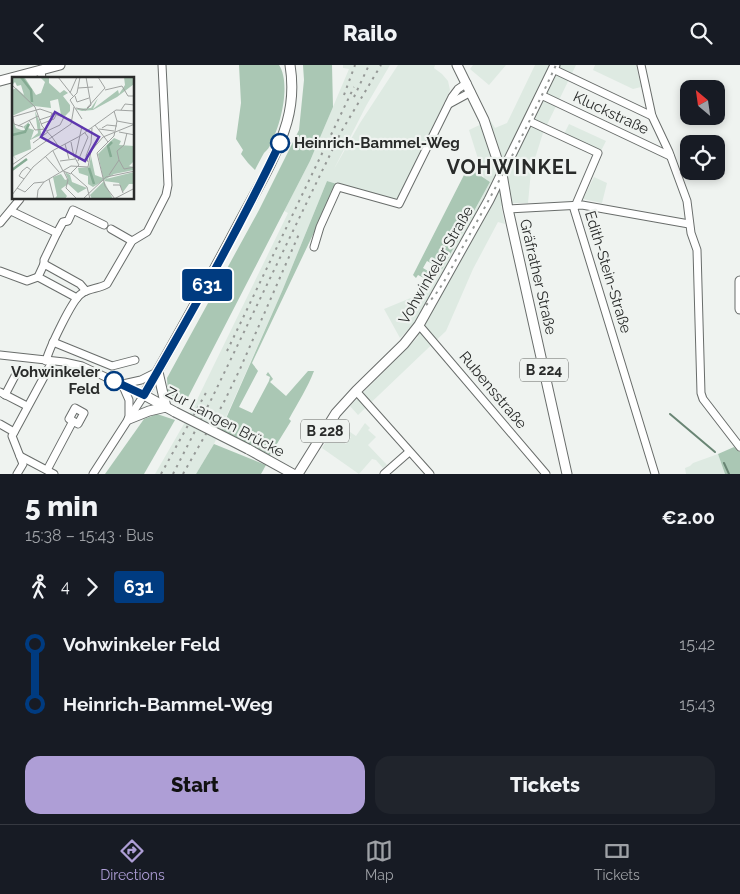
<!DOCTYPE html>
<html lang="en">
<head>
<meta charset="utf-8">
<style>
  body { margin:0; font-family:Raleway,sans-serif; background:#20242c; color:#f1f3f6; height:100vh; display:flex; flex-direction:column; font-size:19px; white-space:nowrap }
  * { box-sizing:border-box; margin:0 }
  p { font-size:16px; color:#9ea1a6 }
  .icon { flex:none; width:28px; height:28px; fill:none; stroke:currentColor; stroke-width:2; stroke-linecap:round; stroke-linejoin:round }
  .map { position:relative; height:409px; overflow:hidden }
  .side { display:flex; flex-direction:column; background:#171b24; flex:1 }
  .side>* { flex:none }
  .badge { padding:0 10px; border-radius:4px; font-size:18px; line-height:32px }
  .needle { width:32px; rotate:331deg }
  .fabs { position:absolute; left:680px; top:15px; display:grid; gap:10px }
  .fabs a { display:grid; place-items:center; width:45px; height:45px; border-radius:10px; background:#171b24; box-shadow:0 2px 8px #0003; font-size:25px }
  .map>.badge { position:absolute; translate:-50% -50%; box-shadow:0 0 0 2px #fff }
  .legs { display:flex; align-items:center; gap:8px; height:55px; padding:0 25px; font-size:16px }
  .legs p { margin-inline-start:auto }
  .headline { display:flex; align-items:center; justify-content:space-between; height:85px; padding:0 25px }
  h1 { font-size:28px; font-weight:800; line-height:38px }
  .button { display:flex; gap:10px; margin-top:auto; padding:10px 25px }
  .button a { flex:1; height:58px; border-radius:15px; background:#ae9ed6; color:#111; font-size:20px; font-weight:800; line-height:58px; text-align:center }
  .button a+a { background:#20242c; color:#f1f3f6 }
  ul { padding:0 25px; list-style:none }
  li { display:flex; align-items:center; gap:18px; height:60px; font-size:19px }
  li i { display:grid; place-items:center; width:8px; height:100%; margin:0 6px; background:currentColor }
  li i::after { content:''; width:12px; height:12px; margin:-6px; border:4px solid; border-radius:50%; background:#171b24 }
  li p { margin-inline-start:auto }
  li:first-child i { background:linear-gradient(#0000 50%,currentColor 0) }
  li:last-child i { background:linear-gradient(currentColor 50%,#0000 0) }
  header { display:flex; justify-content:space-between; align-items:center; height:65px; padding:0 25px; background:#171b24; font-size:22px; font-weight:800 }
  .tabs { display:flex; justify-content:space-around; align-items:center; height:70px; border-top:1px solid #363941; background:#171b24; font-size:14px; color:#9ea1a6 }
  .tabs a { display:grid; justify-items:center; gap:2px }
  .tabs .on { color:#ae9ed6 }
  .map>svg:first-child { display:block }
  .built { fill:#deeae2 }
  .green { fill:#aac7b4 }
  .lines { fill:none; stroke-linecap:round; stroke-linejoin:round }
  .stream { stroke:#698574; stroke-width:2 }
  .minor-casing { stroke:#696d6b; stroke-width:9 }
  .major-casing { stroke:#696d6b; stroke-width:11 }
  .minor { stroke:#fff; stroke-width:7 }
  .major { stroke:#fff; stroke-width:9 }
  .rail { stroke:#959896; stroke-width:2; stroke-dasharray:2.5 5; stroke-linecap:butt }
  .major-bridge-casing { stroke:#696d6b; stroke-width:11; stroke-linecap:butt }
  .major-bridge { stroke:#fff; stroke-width:9 }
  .line-1-casing { stroke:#fff; stroke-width:11 }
  .line-1 { stroke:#003b80; stroke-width:8 }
  .stop-1-dot { fill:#fff; stroke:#003b80; stroke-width:2.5 }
  .labels { text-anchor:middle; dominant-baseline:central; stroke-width:4.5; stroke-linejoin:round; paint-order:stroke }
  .shield { fill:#eff3f0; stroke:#646765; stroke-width:1 }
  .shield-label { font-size:14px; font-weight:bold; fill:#292b2a }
  .street-label { font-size:15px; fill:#292b2a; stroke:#eff3f0 }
  .stop-label { font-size:15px; font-weight:bold; fill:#292b2a; stroke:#eff3f0; text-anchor:start }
  .district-label { font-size:20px; font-weight:bold; letter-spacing:1px; fill:#292b2a; stroke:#eff3f0 }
  .inset-river { fill:none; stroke:#85ab93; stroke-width:2.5 }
  .inset-road { fill:none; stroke:#a0a3a1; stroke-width:1 }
  .view { fill:#5d36ae; fill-opacity:0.15; stroke:#5d36ae; stroke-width:2.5 }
  .inset-edge { fill:none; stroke:#292b2a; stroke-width:2.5 }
</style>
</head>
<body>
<header><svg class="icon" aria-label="back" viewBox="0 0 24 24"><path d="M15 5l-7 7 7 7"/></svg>Railo<svg class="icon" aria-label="search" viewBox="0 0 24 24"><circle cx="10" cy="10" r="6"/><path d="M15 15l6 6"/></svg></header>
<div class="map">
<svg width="740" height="409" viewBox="0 0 740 409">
  <rect width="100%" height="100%" fill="#eff3f0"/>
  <!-- built -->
  <g class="built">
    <polygon points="343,0 390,0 366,41 334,104 360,58 398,0 435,0 434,3 442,9 448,16 450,25 397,137 327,116 283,224 214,379 196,409 155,409 192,345 288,148 284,146 310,96 349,4 343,3"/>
    <polygon points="473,0 506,0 489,20 470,4"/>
    <polygon points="535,0 576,0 543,68 531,106 528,138 514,138 501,141 505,159 498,157 473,204 446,266 358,350 350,341 418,272 410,263 400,273 384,244 430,225 490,117 484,113 469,65 490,55 495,63 507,58"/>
    <polygon points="595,0 636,0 641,22 633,24 593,5"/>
    <polygon points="569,59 606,76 601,86 564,69"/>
    <polygon points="594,112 607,118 602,138 583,134"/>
    <polygon points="365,358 370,363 368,365 376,372 368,380 387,400 383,403 376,395 372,394 359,409 322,383 331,369 346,379 351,372 348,370 350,367 356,371"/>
    <polygon points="718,389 725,409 686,409 685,403 690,401 693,398"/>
  </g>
  <!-- green -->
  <g class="green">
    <path d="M239,0h40c12,18 2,60 -8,78 -1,4 -4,7 -7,10 -3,5 -6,11 -9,17l-7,-7 -7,-9 2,-4 -7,-11 5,-36z"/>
    <polygon points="303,0 332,0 333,42 310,96 184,340 168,329 167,313 259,145 299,65 304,15"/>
    <polygon points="475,107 490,117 442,204 427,196 423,203 428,206 424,213 418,210 416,213 413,210 465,108 466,109"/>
    <path d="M327,116l10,3 -85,179 6,8 -19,36 13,6 17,-32 1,-4 -4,-2 2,-3 5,7 -3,3 16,14 22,-25h6c-6,16 -17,33 -25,48l2,2 -21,34 -49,-25 62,-141z"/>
    <polygon points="157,349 175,355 144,409 105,409 144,354"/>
    <polygon points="214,379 266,400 261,409 196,409"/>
    <polygon points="734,382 740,387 740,409 725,409 718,389"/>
  </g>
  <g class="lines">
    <!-- stream -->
    <g class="stream">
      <polyline points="670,349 715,387"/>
      <polyline points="724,398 729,409"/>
    </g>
    <!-- minor casing -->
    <g class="minor-casing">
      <g id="minor">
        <polyline points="641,0 652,51 669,87 687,136 691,168 697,185 701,328 703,334 740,382"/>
        <polyline points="553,4 652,51"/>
        <polyline points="41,5 42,14"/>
        <polyline points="541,30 670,91"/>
        <polyline points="449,39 471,27"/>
        <polyline points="529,56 598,88 574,144 655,409"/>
        <polyline points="508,144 582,140 689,159"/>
        <polyline points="11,146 57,168 63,157 68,156 73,145 104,160"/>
        <polyline points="0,158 20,134"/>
        <polyline points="111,164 132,176"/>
        <polyline points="314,182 320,162 338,122 399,139 452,32 458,24 467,18"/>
        <polyline points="44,199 44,195 57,168"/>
        <polyline points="0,206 27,216 38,212"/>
        <polyline points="77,233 38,212 44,199 80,219 86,226"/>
        <polyline points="419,260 546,409"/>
        <polyline points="53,277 112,301 135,295"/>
        <polyline points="0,290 64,297 82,301 144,330 93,409"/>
        <path d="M46,296c3,-12 26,-61 35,-67 7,-6 18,-5 26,-10l25,-43 15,-9 19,-37 2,-10 -6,-120"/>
        <polyline points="122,319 129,335 129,353"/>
        <polyline points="123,319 141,315 157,307"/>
        <polyline points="356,326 430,409"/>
        <polyline points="0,327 27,341"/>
        <polyline points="5,330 16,309"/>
        <polyline points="0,359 14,367"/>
        <polyline points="20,391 54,409"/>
        <polyline points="47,405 73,356 78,359 84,348 75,343 69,354 73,356"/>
        <polyline points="17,409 23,399 12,371 52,297"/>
        <polyline points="384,409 409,387"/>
      </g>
    </g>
    <!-- major casing -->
    <g class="major-casing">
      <g id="major">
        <polyline points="457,0 484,55 502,109 508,144 567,409"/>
        <polyline points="0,16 60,0"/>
        <polyline points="740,216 740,244"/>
        <polyline points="158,307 166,342"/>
        <path d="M175,347l-31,-17c33,-58 65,-115 96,-174 17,-32 37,-64 47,-99 5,-18 6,-39 3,-57"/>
        <polyline points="129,354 149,346 166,342"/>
        <polyline points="248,384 293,409"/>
        <polyline points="298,409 336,348 356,326 404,279 419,260 489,135 555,0"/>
      </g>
    </g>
    <!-- minor -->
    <use href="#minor" class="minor"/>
    <!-- major -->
    <use href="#major" class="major"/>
    <!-- rail -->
    <g class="rail">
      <polyline points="344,30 355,0"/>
      <polyline points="354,32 369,0"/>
      <path d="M426,240c17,-16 28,-43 40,-64 33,-58 62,-115 90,-176"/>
      <polyline points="227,286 354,22"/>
      <polyline points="161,409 207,326"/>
      <polyline points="173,409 212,333 341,67 381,0"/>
      <polyline points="183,409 223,339 240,304 299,169"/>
    </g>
    <!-- major-bridge casing -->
    <g class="major-bridge-casing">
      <polyline id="major-bridge" points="175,347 248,384"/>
    </g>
    <!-- major-bridge -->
    <use href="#major-bridge" class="major-bridge"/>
  </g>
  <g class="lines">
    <!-- line-1 casing -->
    <g class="line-1-casing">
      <path id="line-1" d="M114,316l30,14c48,-83 95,-166 136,-252"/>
    </g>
    <!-- line-1 -->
    <use href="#line-1" class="line-1"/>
  </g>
  <!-- markers -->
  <g class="stop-1-dot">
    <circle cx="280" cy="78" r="9"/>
    <circle cx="114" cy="316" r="9"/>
  </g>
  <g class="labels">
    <!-- shield labels -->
    <g class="shield">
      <rect x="520" y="293.5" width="48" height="23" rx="4"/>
      <rect x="301" y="354.5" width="48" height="23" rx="4"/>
    </g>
    <g class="shield-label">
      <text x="544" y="305">B 224</text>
      <text x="325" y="366">B 228</text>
    </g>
    <!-- street labels -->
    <g class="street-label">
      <text transform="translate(611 48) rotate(25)">Kluckstraße</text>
      <text transform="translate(436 200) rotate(-60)">Vohwinkeler Straße</text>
      <text transform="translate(608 207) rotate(73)">Edith-Stein-Straße</text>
      <text transform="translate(538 212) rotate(77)">Gräfrather Straße</text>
      <text transform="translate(493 325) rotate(50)">Rubensstraße</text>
      <text transform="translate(225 357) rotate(28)">Zur Langen Brücke</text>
    </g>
    <!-- stop labels -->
    <g class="stop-label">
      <text x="294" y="78">Heinrich-Bammel-Weg</text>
      <text x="100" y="307" text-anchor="end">Vohwinkeler<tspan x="100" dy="17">Feld</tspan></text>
    </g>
    <!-- district labels -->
    <g class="district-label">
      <text x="512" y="102">VOHWINKEL</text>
    </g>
  </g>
  <!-- overview -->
  <g transform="translate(12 12)">
    <rect width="122" height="122" fill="#eff3f0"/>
    <path d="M28,0h9v6l11,10 4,-3 4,3 -5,3 7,9v6l-5,5 -4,-1 -3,-16 -8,2 1,7 -17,-2 -22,10v-26l4,-2 8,7 -3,-10 -4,1 -2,-4 -3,3v-7h13l11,17 5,-2 4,-11zM112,0h10v7l-17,13 -24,13 -11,1 -7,-2 16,-1 7,-10 -5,11 25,-19 1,4 6,-9zM23,34l5,12 1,12 -11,5 1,9 -17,7 3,4 -5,-5v-38l4,11 5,2h5l-3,-3 6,-5 -1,6 6,2 -3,9 7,-6zM102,61l7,3 -2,4 15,1v15l-5,5 5,1v3l-20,4 -21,13 -5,-3v-8l-9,-3 -1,-5 11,-1 2,-11 4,19 8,3 -5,-24zM53,95l5,3 2,7 15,6 -9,5 -10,-9 -7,5 6,7 -2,3h-11l3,-3 -4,-19 8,-3 4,6 3,-1zM122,95v12h-5l-6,8 -4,-9 -15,-2 9,18h-21l-2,-4 16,-16z" fill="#aac7b4"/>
    <path class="inset-river" d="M9,0l10,13 1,12M0,58l13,-3 4,-8M99,80l-3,-11 4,-4M77,91l5,16M0,93l15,-11"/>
    <path class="inset-road" d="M46,0l15,19M68,0l-3,16 -7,7 12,19M74,0l5,28M0,8l23,22 7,19 10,11 -40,28M110,9l6,10h7M66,11l15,-1M93,13l17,-4M58,16l7,-16M63,19l2,6 12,-4M64,31l10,2 5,-5M75,31l18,-20 -7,-11M109,33l4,-6 10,1M102,34l3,10 -3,15 -17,17 8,33 10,13M0,40l28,-8 32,11M1,40l1,7 9,3M17,43l6,10 10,-1M27,43l12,-4 1,-3M105,44l16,3M29,47l13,-5 2,-4M83,48l13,17M6,49l20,-10M70,49l-7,32 4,7 -8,8 16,14 3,12M90,51l5,-3 10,1M87,52l15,2M35,54l13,-6 4,-8M107,55l16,3M115,56l-3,12 -7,6 2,9 5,9 11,-2M59,65l3,15M21,66l15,-11M53,67l4,15M47,70l-7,-10 19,-13 3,-17M41,74l10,20 8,3M33,79l14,16M48,84l15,-2M66,84l10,-24 -3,-4M76,85l-2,-6 5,-13 1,-15M52,95l4,8 -2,8 11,11M97,98l10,-15M12,102l-5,-3 3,-5 5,-4 4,3M37,102l5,20M101,108h7l3,8M5,111l8,4 9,-9 10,-1M0,118l21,-28 19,-16 28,-15 36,-26 19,1M25,122l1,-9 6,-8 27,-16 17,1 3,-16 12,-14 32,-13M71,122l23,-22 29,-6M102,122l21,-11"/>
    <path class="view" d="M43,35l44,25 -14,24 -44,-24z"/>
    <rect width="122" height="122" class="inset-edge"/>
  </g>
</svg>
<div class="fabs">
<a><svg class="needle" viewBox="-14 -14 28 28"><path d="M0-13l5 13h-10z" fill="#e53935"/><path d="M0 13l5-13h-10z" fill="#9ea1a6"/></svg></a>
<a><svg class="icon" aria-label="locate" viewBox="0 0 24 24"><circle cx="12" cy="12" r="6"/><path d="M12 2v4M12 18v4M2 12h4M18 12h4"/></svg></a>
</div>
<b class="badge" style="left:207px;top:220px;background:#003b80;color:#fff">631</b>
</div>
<section class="side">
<div class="headline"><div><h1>5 min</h1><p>15:38 – 15:43 · Bus</p></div><b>€2.00</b></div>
<div class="legs"><svg class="icon" aria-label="walk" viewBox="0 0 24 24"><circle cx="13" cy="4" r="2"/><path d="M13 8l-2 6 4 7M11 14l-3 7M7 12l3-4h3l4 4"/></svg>4<svg class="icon" aria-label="forward" viewBox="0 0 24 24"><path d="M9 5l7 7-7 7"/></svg><b class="badge" style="background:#003b80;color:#fff">631</b></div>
<ul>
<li><i style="color:#003b80"></i><b>Vohwinkeler Feld</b><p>15:42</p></li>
<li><i style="color:#003b80"></i><b>Heinrich-Bammel-Weg</b><p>15:43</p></li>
</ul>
<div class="button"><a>Start</a><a>Tickets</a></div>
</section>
<nav class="tabs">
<a class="on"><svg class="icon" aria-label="directions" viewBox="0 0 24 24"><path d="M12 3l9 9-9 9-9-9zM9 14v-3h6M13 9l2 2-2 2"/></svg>Directions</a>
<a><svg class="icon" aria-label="map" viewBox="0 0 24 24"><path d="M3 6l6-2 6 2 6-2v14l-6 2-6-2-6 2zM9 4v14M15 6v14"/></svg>Map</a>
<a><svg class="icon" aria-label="tickets" viewBox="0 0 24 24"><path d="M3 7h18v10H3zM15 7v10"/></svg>Tickets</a>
</nav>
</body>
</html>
